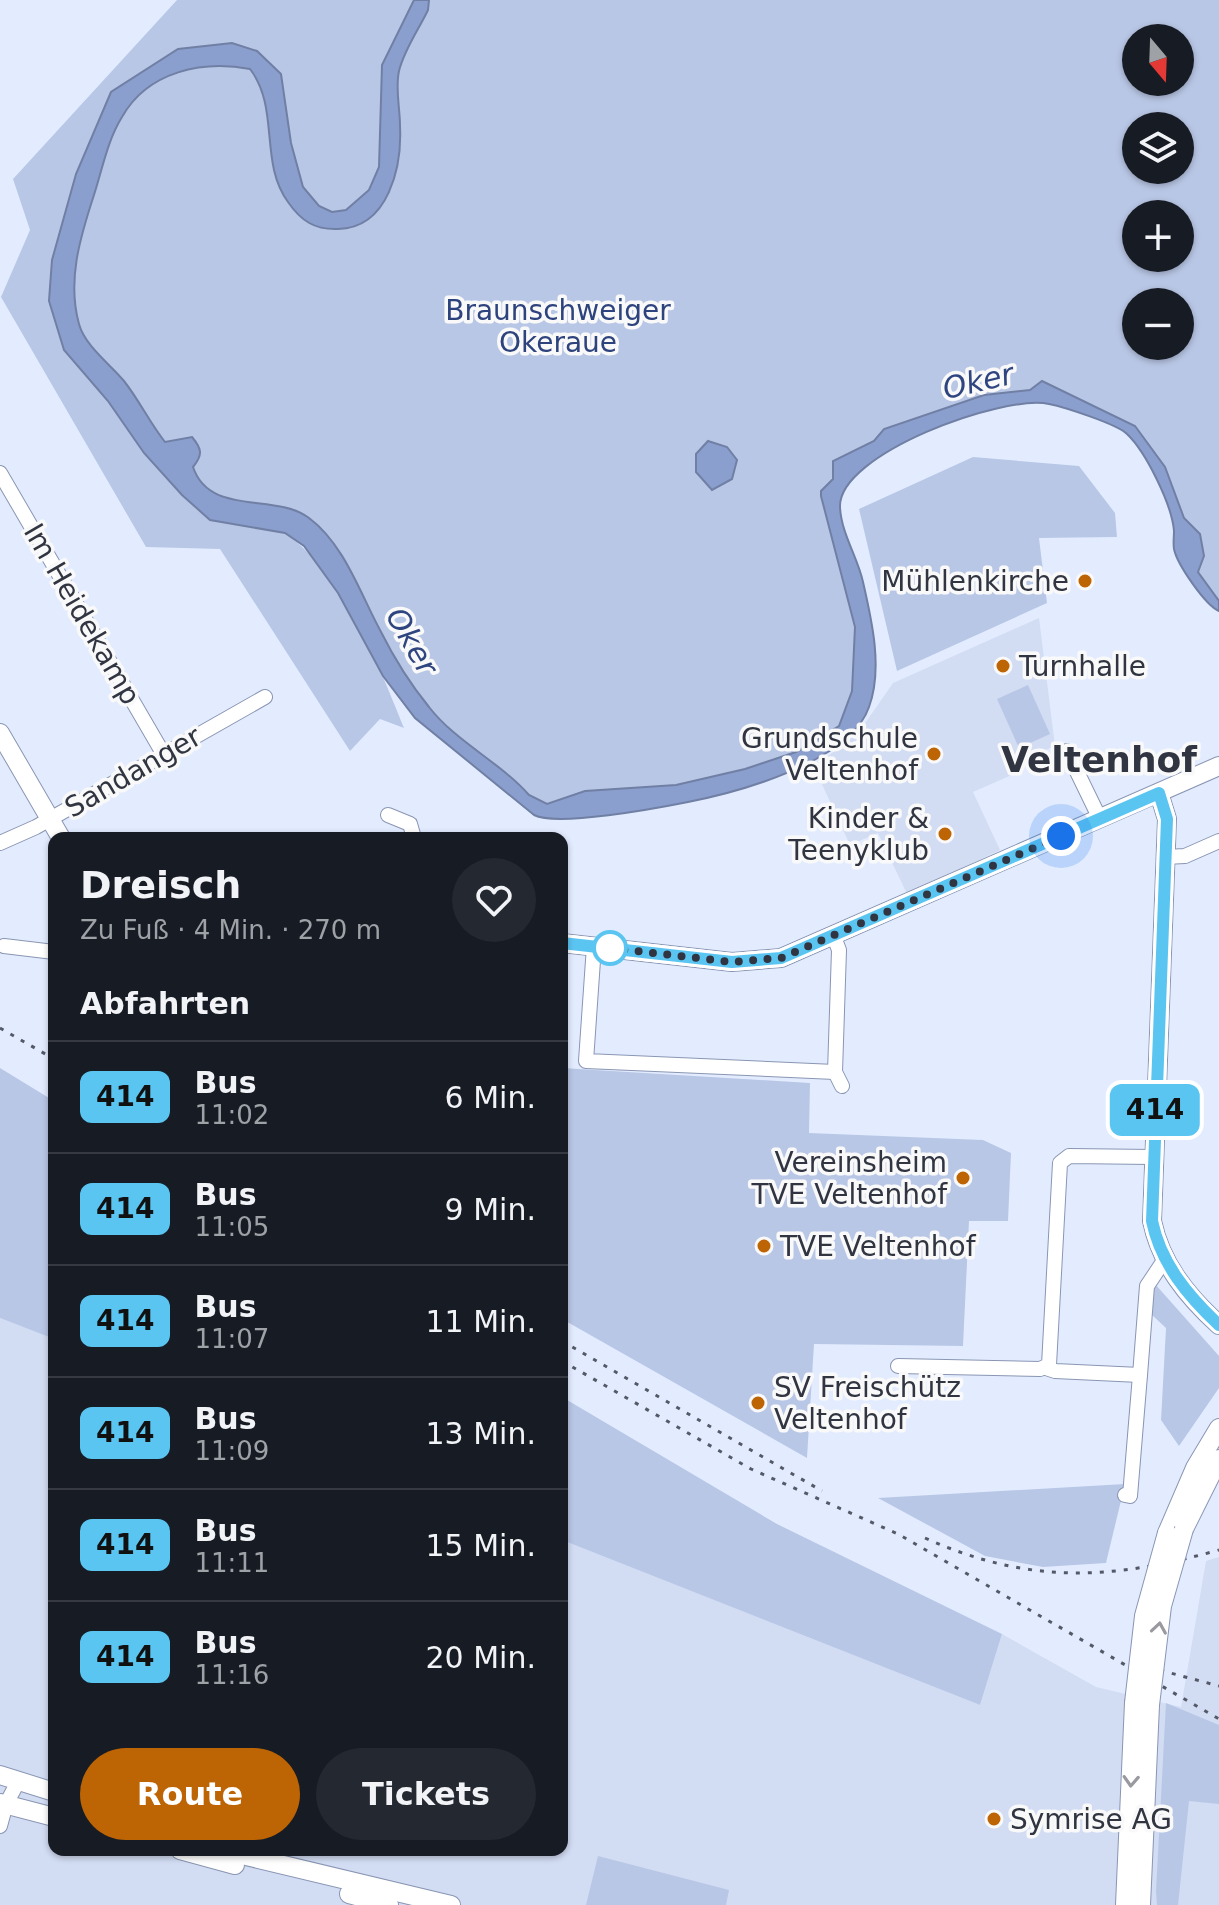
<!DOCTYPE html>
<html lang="de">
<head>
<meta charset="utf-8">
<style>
  body { margin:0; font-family:"DejaVu Sans",sans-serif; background:#242831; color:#f1f3f6; height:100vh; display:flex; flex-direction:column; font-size:30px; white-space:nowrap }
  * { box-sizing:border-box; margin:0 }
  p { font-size:26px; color:#9ea1a6 }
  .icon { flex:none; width:44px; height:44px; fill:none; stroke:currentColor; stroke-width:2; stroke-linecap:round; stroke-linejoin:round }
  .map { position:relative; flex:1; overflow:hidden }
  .drawer { position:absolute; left:48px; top:832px; width:520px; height:1024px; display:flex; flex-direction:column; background:#171b24; border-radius:16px; box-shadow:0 2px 6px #0004 }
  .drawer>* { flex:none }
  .badge { padding:0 16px; border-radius:12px; font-size:28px; line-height:52px }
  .needle { width:52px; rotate:161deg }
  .fabs { position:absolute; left:1122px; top:24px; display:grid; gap:16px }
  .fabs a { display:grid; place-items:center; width:72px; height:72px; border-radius:50%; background:#171b24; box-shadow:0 2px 6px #0004; font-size:40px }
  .you { position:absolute; width:40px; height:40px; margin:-20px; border:6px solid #fff; border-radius:50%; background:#1a73e8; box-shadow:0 0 0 12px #1a73e833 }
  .map>.badge { position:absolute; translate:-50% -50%; box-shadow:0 0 0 4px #fff }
  h2 { padding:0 32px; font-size:30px; line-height:72px }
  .round { display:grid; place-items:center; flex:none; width:84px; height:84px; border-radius:42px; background:#242831 }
  .overview { display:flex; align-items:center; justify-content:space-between; height:136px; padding:0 32px }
  h1 { font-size:38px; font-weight:600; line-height:60px }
  .button { display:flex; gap:16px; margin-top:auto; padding:16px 32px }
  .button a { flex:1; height:92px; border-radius:48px; background:#bd6404; color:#fff; font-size:32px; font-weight:600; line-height:92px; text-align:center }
  .button a+a { background:#242831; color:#f1f3f6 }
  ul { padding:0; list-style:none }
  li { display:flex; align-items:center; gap:24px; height:112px; padding:0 32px; border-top:2px solid #363941 }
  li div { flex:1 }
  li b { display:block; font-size:30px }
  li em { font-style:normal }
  li .badge { min-width:88px; font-weight:700; text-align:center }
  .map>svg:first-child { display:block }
  .built { fill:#d2dcf3 }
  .green { fill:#b9c7e6; fill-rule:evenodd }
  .water { fill:#8b9fce; stroke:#707fa4; stroke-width:2 }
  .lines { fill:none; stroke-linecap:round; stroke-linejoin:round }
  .street-casing { stroke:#8996b3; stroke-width:16 }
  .secondary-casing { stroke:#8996b3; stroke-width:20 }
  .street { stroke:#fff; stroke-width:14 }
  .secondary { stroke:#fff; stroke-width:18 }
  .rail { stroke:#545967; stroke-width:3; stroke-dasharray:4 8; stroke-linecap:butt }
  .secondary-bridge-casing { stroke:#8996b3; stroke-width:20; stroke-linecap:butt }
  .secondary-bridge { stroke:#fff; stroke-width:18 }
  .oneway { stroke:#989aa0 }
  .line-casing { stroke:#fff; stroke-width:18 }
  .line { stroke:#5bc5f2; stroke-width:12 }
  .walk { stroke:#303541; stroke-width:8; stroke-dasharray:0 14.4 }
  .poi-dot { fill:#bd6404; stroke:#f9f9f9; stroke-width:3 }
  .stop-dot { fill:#fff; stroke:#5bc5f2; stroke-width:4 }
  .labels { text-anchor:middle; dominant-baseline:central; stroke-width:7; stroke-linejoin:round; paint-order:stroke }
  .park-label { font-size:28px; fill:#2d437d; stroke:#f9f9f9 }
  .poi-label { font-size:28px; fill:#303541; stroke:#f9f9f9; text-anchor:end }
  .street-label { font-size:28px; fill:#303541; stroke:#f9f9f9 }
  .water-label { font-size:30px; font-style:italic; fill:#2f4580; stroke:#f9f9f9 }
  .district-label { font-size:36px; font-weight:bold; fill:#303541; stroke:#f9f9f9 }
</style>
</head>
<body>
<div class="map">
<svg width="1219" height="1905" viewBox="0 0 1219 1905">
  <rect width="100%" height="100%" fill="#e3ecff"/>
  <!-- built -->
  <g class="built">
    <polygon points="1039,618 1055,746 1020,761 1023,770 973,792 1000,850 907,894 878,833 850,845 814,767 859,732 893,683"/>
    <polygon points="0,1318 54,1339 54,1850 562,1850 562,1540 980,1705 1002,1634 1096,1687 1181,1707 1206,1561 1219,1557 1219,1905 0,1905"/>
  </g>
  <!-- green -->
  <g class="green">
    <path d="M177,0h1042v610l-11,-7 -50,-129 -29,-42 -81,-33 -67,8 -68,25 -60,37 -19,34 38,132 -29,94 -41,28 -84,29 -169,23 -18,-7 -114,-90 -92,-156 -40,-23c57,40 94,132 119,195l-24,-9 -30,32 -130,-202 -74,-2 -145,-250 29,-67 -17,-51zM1136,38h44v44h-44zM1136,126h44v44h-44zM1136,214h44v44h-44zM1136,302h44v44h-44z"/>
    <polygon points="973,457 1079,466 1115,513 1117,537 1039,538 1047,603 897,671 859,509"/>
    <polygon points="1028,685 1050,734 1019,748 997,699"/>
    <polygon points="0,1068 54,1101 54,1339 0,1318"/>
    <polygon points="562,1068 810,1083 809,1133 983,1140 1011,1153 1008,1221 969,1221 963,1346 814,1344 807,1458 562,1319"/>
    <polygon points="1155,1284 1219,1356 1219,1388 1179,1446 1161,1420 1166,1328 1151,1314"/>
    <polygon points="562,1397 777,1524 1002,1634 980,1705 562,1540"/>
    <polygon points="1125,1484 1106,1563 1043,1567 985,1556 878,1498"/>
    <polygon points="1166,1703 1219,1725 1219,1804 1189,1801 1178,1905 1157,1905 1156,1891"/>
    <polygon points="598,1856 729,1890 726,1905 586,1905"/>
  </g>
  <!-- water -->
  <g class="water">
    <path d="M414,0h15l-1,10c-9,19 -24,40 -29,61 -4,18 1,36 1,55 2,40 -11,102 -62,103 -23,1 -37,-8 -50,-27 -29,-39 -8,-94 -38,-133 -47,-9 -102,2 -128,48 -15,24 -20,54 -29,81 -13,40 -26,83 -14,126 6,22 31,40 45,57 15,19 26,42 41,61l27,-5c10,12 11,18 1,30 17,50 82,25 116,51 35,26 51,75 71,112 13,26 31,55 49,77 27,35 71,55 100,88l18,9 38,-13 91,-6 69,-16 51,-17 43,-26 13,-35 3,-64 -34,-131v-5l12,-12v-18l41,-20 10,-12 100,-34 46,-5 12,-9 93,45 30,41 19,51 16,16 4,22 -6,16 21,29v10c-14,-6 -42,-47 -45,-62 -1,-6 0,-12 0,-18 -2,-26 -28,-79 -47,-97 -10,-10 -63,-27 -78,-30 -46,-10 -211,50 -209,103 1,26 18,51 23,75 9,39 20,87 6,125 -19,55 -130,85 -181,95 -30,6 -131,25 -154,13l-119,-97 -32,-42 -45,-83 -34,-47 -19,-13 -75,-13 -28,-25 -38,-42 -36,-52 -44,-51 -15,-49 3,-41 24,-86 35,-82 67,-43 54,-6 25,8 24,23 10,69 12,44 16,19 13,6 14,-2 23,-20 10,-23 3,-102z"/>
    <polygon points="708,441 727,447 737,460 732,479 712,490 696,472 696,454"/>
  </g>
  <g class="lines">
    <!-- street casing -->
    <g class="street-casing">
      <g id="street">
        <polyline points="0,473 164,755"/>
        <polyline points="1067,751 1100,819"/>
        <polyline points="388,815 410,824 414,838"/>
        <polyline points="0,843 36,827 265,697"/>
        <polyline points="1165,857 1185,856 1219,841"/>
        <polyline points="834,937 839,950 835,1072 842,1086"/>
        <polyline points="4,946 54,952"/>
        <polyline points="594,946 586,1061 835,1072"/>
        <polyline points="898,1366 1040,1369 1049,1365 1060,1163 1069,1156 1153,1157"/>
        <polyline points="1046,1368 1055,1371 1140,1375 1147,1286 1165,1259"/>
        <polyline points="1125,1495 1130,1496 1140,1375"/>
        <polyline points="0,1826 6,1804 19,1780"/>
      </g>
    </g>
    <!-- secondary casing -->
    <g class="secondary-casing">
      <g id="secondary">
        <polyline points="0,733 61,838"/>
        <path d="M1159,793l8,26 -15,402c9,43 35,75 67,104"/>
        <polyline points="562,943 732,962 781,958 1219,766"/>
        <polyline points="1184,1529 1219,1459"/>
        <polyline points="1167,1533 1195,1468 1219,1428"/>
        <polyline points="0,1775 54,1792"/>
        <polyline points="0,1803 54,1817"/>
        <polyline points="180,1850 235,1865"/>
        <polyline points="221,1850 451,1905"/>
        <polyline points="349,1894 389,1905"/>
        <polyline points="1125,1905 1134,1703"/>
        <polyline points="1141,1905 1150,1705"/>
      </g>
    </g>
    <!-- street -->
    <use href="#street" class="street"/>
    <!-- secondary -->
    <use href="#secondary" class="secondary"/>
    <!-- rail -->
    <g class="rail">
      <polyline points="0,1028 54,1059"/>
      <polyline points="562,1341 822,1491"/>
      <polyline points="562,1361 751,1469 898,1534 1219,1719"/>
      <path d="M925,1538c105,47 186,42 294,12"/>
      <polyline points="1137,1664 1219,1686"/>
    </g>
    <!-- secondary-bridge casing -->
    <g class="secondary-bridge-casing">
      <g id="secondary-bridge">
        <polyline points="1134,1703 1144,1616 1167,1533"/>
        <polyline points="1150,1705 1162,1606 1184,1529"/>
      </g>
    </g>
    <!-- secondary-bridge -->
    <use href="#secondary-bridge" class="secondary-bridge"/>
  </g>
  <!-- one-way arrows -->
  <defs><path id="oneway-chevron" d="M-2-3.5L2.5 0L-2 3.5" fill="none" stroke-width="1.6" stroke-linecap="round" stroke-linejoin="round" transform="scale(2)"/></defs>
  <g class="oneway">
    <use href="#oneway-chevron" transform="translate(1159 1628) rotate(-81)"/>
    <use href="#oneway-chevron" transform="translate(1131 1781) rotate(93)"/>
  </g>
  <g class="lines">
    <!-- line casing -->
    <g class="line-casing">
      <path id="line" d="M562,943l170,19 49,-4 378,-165 8,26 -15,402c9,43 36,75 67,104"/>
    </g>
    <!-- line -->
    <use href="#line" class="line"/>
    <!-- walk -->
    <polyline class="walk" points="610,948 732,962 781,958 1061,836"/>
  </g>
  <!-- markers -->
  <g class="poi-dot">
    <circle cx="1085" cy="581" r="8"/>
    <circle cx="1003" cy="666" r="8"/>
    <circle cx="934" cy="754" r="8"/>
    <circle cx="945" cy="834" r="8"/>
    <circle cx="963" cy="1178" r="8"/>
    <circle cx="764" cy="1246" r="8"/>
    <circle cx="758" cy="1403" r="8"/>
    <circle cx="994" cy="1819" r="8"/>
  </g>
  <circle class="stop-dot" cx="610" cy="948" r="16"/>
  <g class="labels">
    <!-- park labels -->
    <g class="park-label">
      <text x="558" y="310">Braunschweiger<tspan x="558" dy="32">Okeraue</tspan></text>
    </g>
    <!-- poi labels -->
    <g class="poi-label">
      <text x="1069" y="581">Mühlenkirche</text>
      <text x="1019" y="666" text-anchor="start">Turnhalle</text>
      <text x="918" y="738">Grundschule<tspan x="918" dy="32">Veltenhof</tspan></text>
      <text x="929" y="818">Kinder &amp;<tspan x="929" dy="32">Teenyklub</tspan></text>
      <text x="947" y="1162">Vereinsheim<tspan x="947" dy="32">TVE Veltenhof</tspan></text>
      <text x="780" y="1246" text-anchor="start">TVE Veltenhof</text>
      <text x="774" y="1387" text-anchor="start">SV Freischütz<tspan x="774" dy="32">Veltenhof</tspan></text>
      <text x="1010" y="1819" text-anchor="start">Symrise AG</text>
    </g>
    <!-- street labels -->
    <g class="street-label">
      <text transform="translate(82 614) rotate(60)">Im Heidekamp</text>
      <text transform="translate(133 772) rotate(-30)">Sandanger</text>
    </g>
    <!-- water labels -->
    <g class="water-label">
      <text transform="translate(978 381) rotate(-13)">Oker</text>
      <text transform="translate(412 641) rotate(60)">Oker</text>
    </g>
    <!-- district labels -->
    <g class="district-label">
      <text x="1099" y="759">Veltenhof</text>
    </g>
  </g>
</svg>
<div class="fabs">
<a><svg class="needle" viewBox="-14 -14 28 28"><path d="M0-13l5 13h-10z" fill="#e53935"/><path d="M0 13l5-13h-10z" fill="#9ea1a6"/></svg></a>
<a><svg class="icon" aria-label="layers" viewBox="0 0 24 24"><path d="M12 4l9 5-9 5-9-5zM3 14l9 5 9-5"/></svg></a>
<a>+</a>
<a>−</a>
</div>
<div class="you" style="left:1061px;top:836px"></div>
<b class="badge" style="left:1155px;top:1110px;background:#5bc5f2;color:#111">414</b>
<section class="drawer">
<div class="overview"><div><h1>Dreisch</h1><p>Zu Fuß · 4 Min. · 270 m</p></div><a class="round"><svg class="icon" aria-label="heart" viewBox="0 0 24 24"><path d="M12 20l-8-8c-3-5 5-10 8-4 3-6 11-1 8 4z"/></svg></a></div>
<h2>Abfahrten</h2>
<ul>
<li><span class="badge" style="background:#5bc5f2;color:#111">414</span><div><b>Bus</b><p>11:02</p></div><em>6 Min.</em></li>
<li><span class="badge" style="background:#5bc5f2;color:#111">414</span><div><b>Bus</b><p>11:05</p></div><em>9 Min.</em></li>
<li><span class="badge" style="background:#5bc5f2;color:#111">414</span><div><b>Bus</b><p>11:07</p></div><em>11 Min.</em></li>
<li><span class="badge" style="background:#5bc5f2;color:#111">414</span><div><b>Bus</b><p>11:09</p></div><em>13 Min.</em></li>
<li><span class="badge" style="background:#5bc5f2;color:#111">414</span><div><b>Bus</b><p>11:11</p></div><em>15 Min.</em></li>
<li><span class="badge" style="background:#5bc5f2;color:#111">414</span><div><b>Bus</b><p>11:16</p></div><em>20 Min.</em></li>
</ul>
<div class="button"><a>Route</a><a>Tickets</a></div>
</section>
</div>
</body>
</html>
